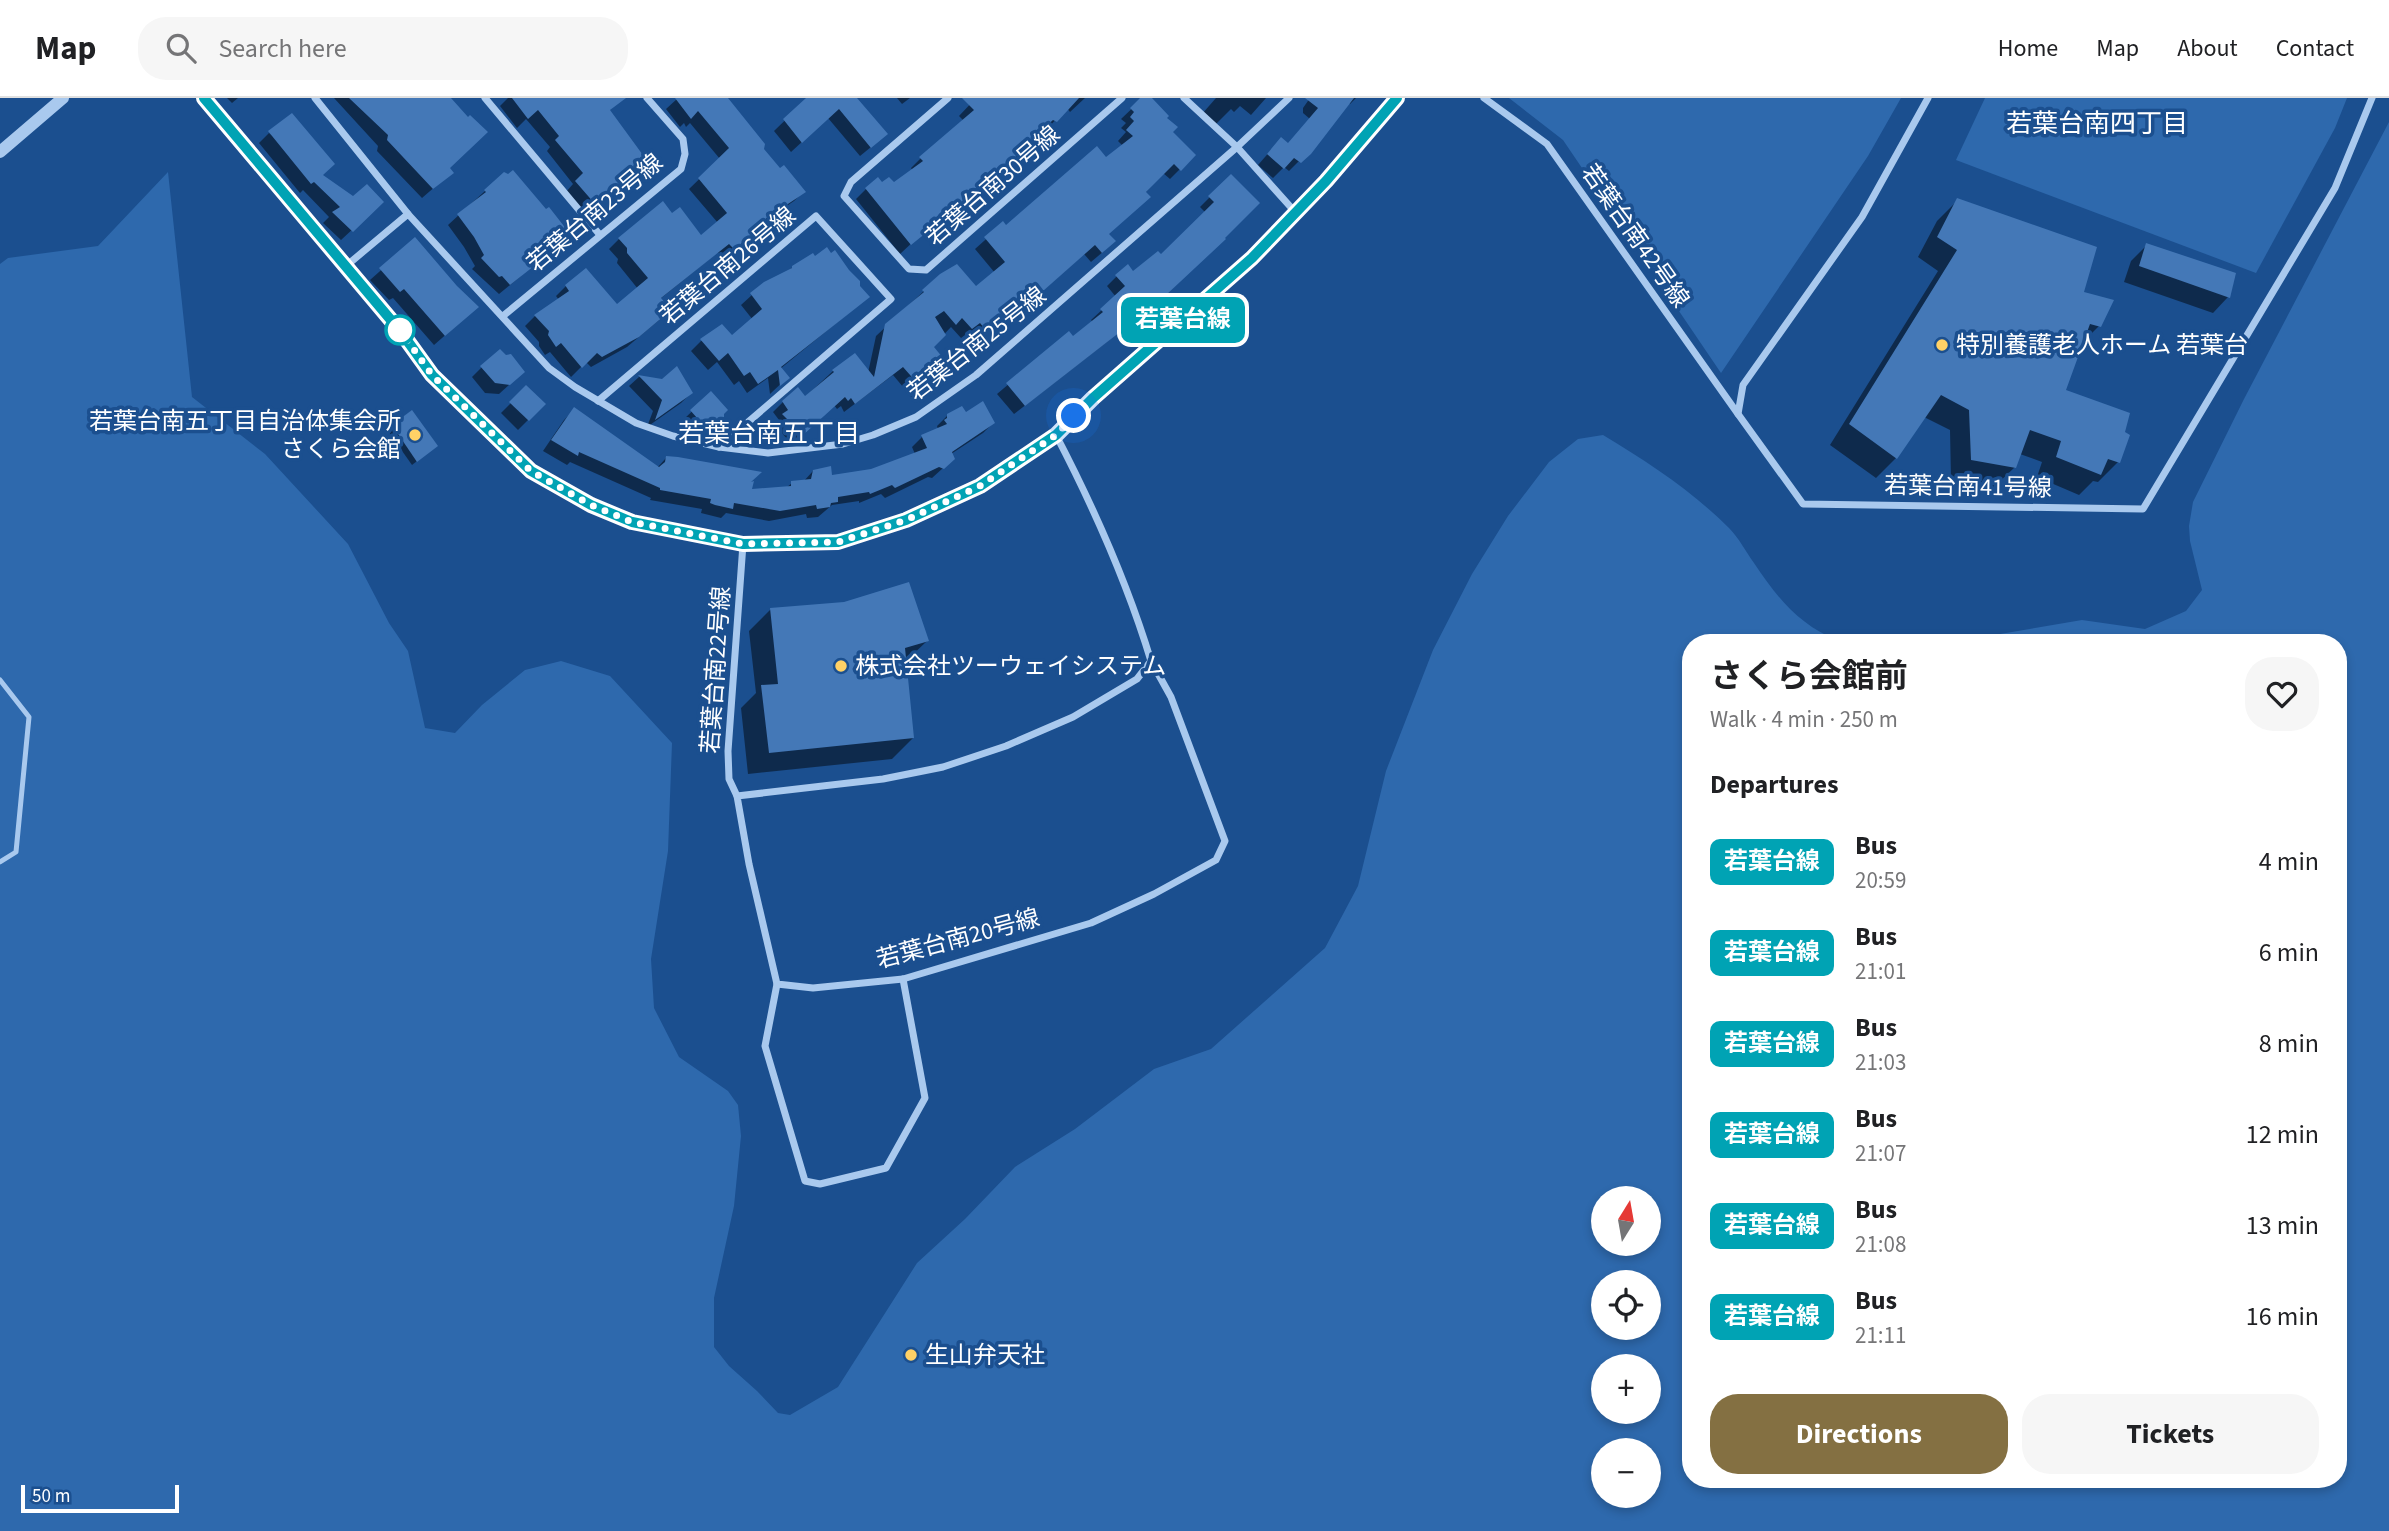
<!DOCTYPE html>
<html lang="en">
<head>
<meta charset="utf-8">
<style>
  body { margin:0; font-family:"Source Sans 3","Noto Sans JP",sans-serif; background:#f6f6f6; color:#202124; height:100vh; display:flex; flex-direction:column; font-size:26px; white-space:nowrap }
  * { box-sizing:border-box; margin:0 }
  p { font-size:23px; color:#757577 }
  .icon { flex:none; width:38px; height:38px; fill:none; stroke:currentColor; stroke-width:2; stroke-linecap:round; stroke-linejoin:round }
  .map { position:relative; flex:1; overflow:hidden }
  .side { position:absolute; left:1682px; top:536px; width:665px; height:854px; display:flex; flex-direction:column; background:#fff; border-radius:28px; box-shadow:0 4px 10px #0003 }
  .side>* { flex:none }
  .badge { padding:0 14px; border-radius:10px; font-size:24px; line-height:46px }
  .needle { width:46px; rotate:11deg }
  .buttons { position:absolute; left:1591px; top:1088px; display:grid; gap:14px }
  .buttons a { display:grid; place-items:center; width:70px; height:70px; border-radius:50%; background:#fff; box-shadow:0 4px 10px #0003; font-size:35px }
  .scale { position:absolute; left:21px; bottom:18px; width:158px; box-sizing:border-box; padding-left:7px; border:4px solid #fff; border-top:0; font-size:19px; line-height:24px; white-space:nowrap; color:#fff; -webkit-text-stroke:5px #1b4f8f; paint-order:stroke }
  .you { position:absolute; width:35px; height:35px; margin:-18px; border:5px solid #fff; border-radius:50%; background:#1a73e8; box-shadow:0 0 0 10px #1a73e833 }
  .map>.badge { position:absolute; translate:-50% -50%; box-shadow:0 0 0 4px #fff }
  h2 { padding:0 28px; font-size:26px; line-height:63px }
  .round { display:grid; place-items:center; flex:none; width:74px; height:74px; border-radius:28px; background:#f6f6f6 }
  .headline { display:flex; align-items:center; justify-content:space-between; height:119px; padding:0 28px }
  h1 { font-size:33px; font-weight:700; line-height:52px }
  .button { display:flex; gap:14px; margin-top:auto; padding:14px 28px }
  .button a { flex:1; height:80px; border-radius:28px; background:#847042; color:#fff; font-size:28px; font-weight:700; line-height:80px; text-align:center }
  .button a+a { background:#f6f6f6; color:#202124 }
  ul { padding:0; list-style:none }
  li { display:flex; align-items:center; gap:21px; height:91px; padding:0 28px }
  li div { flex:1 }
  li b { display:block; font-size:26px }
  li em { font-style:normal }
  li .badge { min-width:77px; font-weight:700; text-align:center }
  header { display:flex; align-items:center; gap:42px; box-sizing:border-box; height:98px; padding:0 35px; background:#fff; border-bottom:2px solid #e0e0e0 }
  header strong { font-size:33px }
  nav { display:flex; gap:38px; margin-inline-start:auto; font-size:24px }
  .search { width:490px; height:63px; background:#f6f6f6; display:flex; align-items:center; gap:18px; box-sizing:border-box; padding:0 24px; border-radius:28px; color:#757577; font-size:26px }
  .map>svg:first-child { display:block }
  .green { fill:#2e69ad; fill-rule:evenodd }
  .shadow { fill:#0007 }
  .building { fill:#4478b7 }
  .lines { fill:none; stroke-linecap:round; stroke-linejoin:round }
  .service { stroke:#a9c9ee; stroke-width:5 }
  .minor { stroke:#a9c9ee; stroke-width:7 }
  .tertiary { stroke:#a9c9ee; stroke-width:12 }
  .line-casing { stroke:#fff; stroke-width:16 }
  .line { stroke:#00a3b4; stroke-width:10 }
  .walk { stroke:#fff; stroke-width:7; stroke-dasharray:0 12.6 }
  .stop-dot { fill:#fff; stroke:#00a3b4; stroke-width:3.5 }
  .poi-dot { fill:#ffd166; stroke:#1b4f8f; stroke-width:2.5 }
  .labels { text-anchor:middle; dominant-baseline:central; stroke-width:7; stroke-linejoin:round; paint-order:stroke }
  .street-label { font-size:24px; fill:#fff; stroke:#1b4f8f }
  .poi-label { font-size:24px; fill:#fff; stroke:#1b4f8f; text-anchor:start }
  .neighbourhood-label { font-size:26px; fill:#fff; stroke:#1b4f8f }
</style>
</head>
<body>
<header>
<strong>Map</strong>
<div class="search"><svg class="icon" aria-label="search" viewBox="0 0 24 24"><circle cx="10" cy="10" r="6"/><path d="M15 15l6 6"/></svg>Search here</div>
<nav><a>Home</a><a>Map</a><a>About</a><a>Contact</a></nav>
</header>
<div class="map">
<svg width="2389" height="1433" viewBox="0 0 2389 1433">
  <rect width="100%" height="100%" fill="#1b4f8f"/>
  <!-- green -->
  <g class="green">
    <polygon points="1509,0 1901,0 1868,58 1721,275 1563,42"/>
    <polygon points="1985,0 2347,0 2335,30 2256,175 1956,62"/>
    <path d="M2389,24v1409h-2389v-1267l8,-6 90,-12 70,-74 24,225 73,57 83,90 41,79 19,28 17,77 30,5 27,-28 43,-35 36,-9 49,15 62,67 -4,108 -17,108 3,49 25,49 49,34 10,14 3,31 -7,70 -20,92v49l15,19 28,25 21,22 12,2 48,-28 79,-124 48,-44 50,-52 60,-38 79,-60 57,-20 114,-101 33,-62 28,-115 47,-121 39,-76 36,-58 41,-54 29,-23 25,-4c45,27 89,56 126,93 10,10 17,24 25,35 25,37 44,61 86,79h-150v837h648v-837h-385l129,-22 63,9 41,-18 16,-21 -12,-49 -1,-15 4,-24 51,-103zM1603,1101h45v45h-45zM1603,1185h45v45h-45zM1603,1269h45v45h-45zM1603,1353h45v45h-45z"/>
  </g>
  <!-- shadow -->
  <g class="shadow">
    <polygon points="227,0 238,0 232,5"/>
    <polygon points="334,0 448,0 448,70 452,74 422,100 377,53 378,48"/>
    <polygon points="508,0 620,0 609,13 635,74 584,115 566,94 573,86 547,53 550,49 526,21 517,30 500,8"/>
    <polygon points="678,0 727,0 762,52 779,73 804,93 794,103 748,134 751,137 741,147 723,160 718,154 660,201 659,222 627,249 591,269 586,264 571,279 550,254 545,257 539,248 539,244 525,228 535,218 559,202 556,198 566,188 617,209 638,191 617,165 618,161 609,151 619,141 672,117 700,140 718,125 689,91 720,61 690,25 686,29 684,25 680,29 666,11"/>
    <polygon points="816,0 855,0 876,45 860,58 828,20 791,54 774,33 807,1"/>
    <polygon points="897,0 910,0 902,6"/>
    <polygon points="976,0 1085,0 1070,14 1067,10 1045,33 1042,32 1025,45 1028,48 1018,58 989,79 948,117 945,114 900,156 856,101 866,91 882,86 894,87 913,73 911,70 921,60 964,23 959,18"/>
    <polygon points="1143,0 1149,0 1165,20 1170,34 1194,57 1170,81 1163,75 1108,136 1104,153 1091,164 1084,156 1023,210 1018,204 976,241 969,234 961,240 951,229 932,249 940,281 914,302 893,277 844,314 841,308 837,311 834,307 792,346 774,327 779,322 773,314 783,304 804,300 833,273 854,258 868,275 876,238 941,177 976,191 995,175 975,151 1003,126 1006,129 1123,48 1118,43 1126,34 1121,30 1126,25 1121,21"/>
    <polygon points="1216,0 1266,0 1251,17 1240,8 1234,14 1231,11 1215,27 1202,16"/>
    <polygon points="1310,0 1356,0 1350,6 1348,4 1319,43 1289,73 1284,69 1273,80 1258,67 1272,51 1288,46 1310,21 1303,15 1303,10"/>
    <polygon points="269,35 321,78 353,100 382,104 341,142 323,125 329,119 303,92 300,95 259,45"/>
    <polygon points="1220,89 1233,99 1173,190 1154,207 1152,204 1108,243 1014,316 997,296 1068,236 1072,241 1093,224 1091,222 1116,199 1107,188 1117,178 1133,175 1161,159 1206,115 1200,109"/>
    <polygon points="485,93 545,114 565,132 527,162 521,178 499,196 472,171 475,168 464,149 448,127"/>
    <polygon points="1958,102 2082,195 2099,228 2080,247 2064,293 2118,364 2098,384 2093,383 2079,397 2037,379 2042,364 2020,356 2015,369 1994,389 1951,382 1950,332 1924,319 1896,360 1876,380 1830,347 1938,173 1918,159 1937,123"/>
    <polygon points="415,142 466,219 434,247 393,200 389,202 370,182"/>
    <polygon points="2147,147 2228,199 2213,215 2124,184 2131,163"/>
    <polygon points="793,169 858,188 868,199 780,271 787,280 770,296 768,280 747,295 739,283 734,287 717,264 708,272 691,253 701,243 732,240 753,222 741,207 765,185 787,174"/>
    <polygon points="482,269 523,274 499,296 485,295 472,279"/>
    <polygon points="639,279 662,283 691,295 681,305 647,329 653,313 629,288"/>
    <polygon points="526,290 544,306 518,332 501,315"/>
    <polygon points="711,295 722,319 711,329 695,338 682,323"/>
    <polygon points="574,312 657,370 666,360 747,386 750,393 786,390 792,385 803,384 813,373 830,379 872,373 915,356 912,349 922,339 938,331 937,328 948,317 966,316 993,325 983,335 951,356 953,361 932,380 928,379 885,400 881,396 859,405 859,403 832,407 818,419 807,420 806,416 769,423 726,415 721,420 701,415 702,411 650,402 651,400 570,364 567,367 543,353 564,322"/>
    <polygon points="393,328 431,352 412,367 388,333"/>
    <polygon points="770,512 927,543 905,564 913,640 892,661 748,676 741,610 756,595 749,533"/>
  </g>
  <!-- building -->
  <g class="building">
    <polygon points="349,0 451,0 468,19 470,17 488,34 450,70 454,75 433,91 387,42 388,37"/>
    <polygon points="512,0 626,0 610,12 648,64 595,106 575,83 583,75 555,42 559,38 538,12 528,21"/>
    <polygon points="675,0 728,0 765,46 764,51 780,70 784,67 806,94 749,132 753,137 734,151 729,146 661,200 671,212 639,239 602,259 597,255 582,270 561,245 556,249 548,237 549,233 534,217 569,193 565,187 586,170 617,206 648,180 627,155 627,150 618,140 663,103 672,115 680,109 701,137 727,115 698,80 729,50 698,13 691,21"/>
    <polygon points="806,0 857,0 888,36 871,50 839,11 802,45 783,21"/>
    <polygon points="962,0 1079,0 1057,24 1053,22 1027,45 1030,48 1002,69 959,108 956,105 930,128 932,130 911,147 865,90 878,79 882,84 889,79 894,84 923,63 919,59 974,12"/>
    <polygon points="1140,0 1152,0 1169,18 1167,20 1178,29 1173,34 1196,57 1181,73 1174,66 1146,94 1151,99 1109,136 1116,143 1102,155 1095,147 1034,201 1028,196 986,232 980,225 972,231 962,220 956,227 944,213 935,219 946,237 934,249 952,271 925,294 903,269 855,306 851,300 848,303 845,299 803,337 782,316 788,312 782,303 798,289 805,298 834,274 832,272 855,255 874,279 885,226 924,194 922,192 940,176 957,166 976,188 1005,164 984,139 1003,123 1006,127 1097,48 1106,59 1133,38 1126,32 1134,23 1130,19 1134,14 1130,10"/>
    <polygon points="1305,0 1354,0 1311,56 1301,65 1294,60 1284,71 1267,56 1281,39 1288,45 1318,10"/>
    <polygon points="292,15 335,66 323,77 353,98 367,86 384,104 353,134 332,114 340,109 314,84 311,86 268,33"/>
    <polygon points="513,72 546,111 549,109 567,132 528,161 534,168 510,187 502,178 499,179 481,160 484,157 474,139 457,116 486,94 484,92 504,74 508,76"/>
    <polygon points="1231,76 1260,105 1225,140 1226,141 1165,198 1163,196 1120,234 1025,308 1006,285 1069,233 1073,238 1103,214 1100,211 1125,188 1115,177 1128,166 1133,173 1158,153 1161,156 1214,104 1208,98"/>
    <polygon points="1957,100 2097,149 2084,194 2114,202 2101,229 2090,226 2066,292 2130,315 2125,334 2130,337 2120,365 2108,361 2101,377 2056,359 2061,343 2030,332 2016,370 1971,362 1969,312 1941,297 1897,361 1849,326 1957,152 1937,139"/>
    <polygon points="415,139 457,188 479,209 445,238 404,191 400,194 379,170"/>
    <polygon points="2146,145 2236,175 2230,200 2139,168"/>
    <polygon points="827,149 831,155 835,152 849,172 860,183 860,188 870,199 781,269 790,280 780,288 778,272 758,286 750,274 744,278 728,255 719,263 700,241 722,226 732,237 762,211 750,195 764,184 792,170 792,168 813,155 815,158"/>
    <polygon points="500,251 506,257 511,256 525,274 510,287 495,285 480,268"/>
    <polygon points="677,268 693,295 655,322 662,302 638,277 662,281"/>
    <polygon points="526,287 546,306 529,323 509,304"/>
    <polygon points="711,293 728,312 724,316 724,319 705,329 690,312"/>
    <polygon points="983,303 995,325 952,354 955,361 944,371 939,369 895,390 892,387 870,396 869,394 838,399 838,404 831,405 830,409 817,411 816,407 780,413 734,405 733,411 715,407 710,405 711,401 660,392 660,390 579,354 578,358 551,342 574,309 659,369 665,364 666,358 678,359 762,374 751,384 754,383 752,391 791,388 791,383 811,381 813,372 831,368 832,377 871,371 927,350 921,337 947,326 944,322 947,320 947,316 962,308 966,314"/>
    <polygon points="412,312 438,348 417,364 392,327"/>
    <polygon points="909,484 929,543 905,550 914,640 769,655 761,587 778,586 770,510 844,504"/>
  </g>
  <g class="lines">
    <!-- service -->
    <polyline class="service" points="0,582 29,619 16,754 0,764"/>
    <!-- minor -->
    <g class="minor">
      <polyline points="315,0 408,116"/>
      <polyline points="485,0 600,137"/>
      <polyline points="948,0 851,84 844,98 909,171 926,172 1122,0"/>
      <polyline points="1184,0 1237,49 1296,115"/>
      <polyline points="1484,0 1547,46 1738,316"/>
      <polyline points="1928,0 1862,119 1743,287 1738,316 1803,406 2143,411 2335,90 2372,0"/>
      <polyline points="346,168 408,116 549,270 575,289 636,325 673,338 719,349 768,355 843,346 873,337 916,319 976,277 1237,49 1289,0"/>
      <polyline points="503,218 681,71 685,56 683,41 647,0"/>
      <polyline points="598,303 816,118 891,201 719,349"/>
      <path d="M1056,337c38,73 71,147 95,226l-14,18 -64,38 -67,29 -63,21 -60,12 -146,17 12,68 28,120 36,4 90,-9 188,-56 63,-29 62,-34 9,-19 -54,-144 -20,-36"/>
      <polyline points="737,698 729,681 728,653 743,446"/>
      <polyline points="777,886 765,948 805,1083 820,1086 886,1070 925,1000 903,881"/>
    </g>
    <!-- tertiary -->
    <g class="tertiary">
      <polyline points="203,0 401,234 432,277 531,373 591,407 632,424 743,446 838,444 906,422 980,388 1056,337 1093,300 1252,160 1326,84 1397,0"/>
      <polyline points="0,54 63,0"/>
    </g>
  </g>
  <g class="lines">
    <!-- line casing -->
    <g class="line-casing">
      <polyline id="line" points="204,0 401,234 432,277 531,373 591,407 632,424 743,446 838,444 906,422 980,388 1056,337 1093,300 1252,160 1326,83 1397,0"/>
    </g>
    <!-- line -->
    <use href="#line" class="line"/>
    <!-- walk -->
    <polyline class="walk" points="400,232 432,277 531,373 591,407 632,424 743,446 838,444 906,422 980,388 1056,337 1074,318"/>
  </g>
  <!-- markers -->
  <circle class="stop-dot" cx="400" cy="232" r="14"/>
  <g class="poi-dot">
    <circle cx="1942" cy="247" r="7"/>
    <circle cx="415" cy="337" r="7"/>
    <circle cx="841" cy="568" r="7"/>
    <circle cx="911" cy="1257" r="7"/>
  </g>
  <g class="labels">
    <!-- street labels -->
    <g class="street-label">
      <text transform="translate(993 88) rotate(-41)">若葉台南30号線</text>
      <text transform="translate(595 115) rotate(-40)">若葉台南23号線</text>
      <text transform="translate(1635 138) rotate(55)">若葉台南42号線</text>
      <text transform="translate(728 168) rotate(-40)">若葉台南26号線</text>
      <text transform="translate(977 246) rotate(-38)">若葉台南25号線</text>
      <text transform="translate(1968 389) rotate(1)">若葉台南41号線</text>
      <text transform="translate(716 572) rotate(-86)">若葉台南22号線</text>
      <text transform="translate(958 841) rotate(-15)">若葉台南20号線</text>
    </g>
    <!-- poi labels -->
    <g class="poi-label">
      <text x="1956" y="247">特別養護老人ホーム 若葉台</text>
      <text x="401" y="323" text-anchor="end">若葉台南五丁目自治体集会所<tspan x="401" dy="28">さくら会館</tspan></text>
      <text x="855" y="568">株式会社ツーウェイシステム</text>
      <text x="925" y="1257">生山弁天社</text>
    </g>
    <!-- neighbourhood labels -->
    <g class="neighbourhood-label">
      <text x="2097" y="25">若葉台南四丁目</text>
      <text x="769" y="335">若葉台南五丁目</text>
    </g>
  </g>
</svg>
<div class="buttons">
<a><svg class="needle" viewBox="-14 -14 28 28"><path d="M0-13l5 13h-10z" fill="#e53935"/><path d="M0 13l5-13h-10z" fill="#757577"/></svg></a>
<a><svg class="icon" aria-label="locate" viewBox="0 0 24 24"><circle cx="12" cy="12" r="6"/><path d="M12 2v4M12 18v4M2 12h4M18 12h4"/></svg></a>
<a>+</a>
<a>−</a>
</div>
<div class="scale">50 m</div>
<div class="you" style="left:1074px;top:318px"></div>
<b class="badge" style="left:1183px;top:222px;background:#00a3b4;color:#fff">若葉台線</b>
<section class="side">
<div class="headline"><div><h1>さくら会館前</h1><p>Walk · 4 min · 250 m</p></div><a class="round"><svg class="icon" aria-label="heart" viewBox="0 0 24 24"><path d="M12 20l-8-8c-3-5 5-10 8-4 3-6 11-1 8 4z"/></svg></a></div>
<h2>Departures</h2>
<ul>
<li><span class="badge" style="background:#00a3b4;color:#fff">若葉台線</span><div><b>Bus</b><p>20:59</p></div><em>4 min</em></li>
<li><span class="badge" style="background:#00a3b4;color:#fff">若葉台線</span><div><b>Bus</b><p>21:01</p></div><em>6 min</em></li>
<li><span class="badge" style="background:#00a3b4;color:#fff">若葉台線</span><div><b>Bus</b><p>21:03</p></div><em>8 min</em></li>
<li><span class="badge" style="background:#00a3b4;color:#fff">若葉台線</span><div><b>Bus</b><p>21:07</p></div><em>12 min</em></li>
<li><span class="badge" style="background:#00a3b4;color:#fff">若葉台線</span><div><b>Bus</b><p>21:08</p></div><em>13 min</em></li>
<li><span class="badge" style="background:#00a3b4;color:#fff">若葉台線</span><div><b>Bus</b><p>21:11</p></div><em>16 min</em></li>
</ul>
<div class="button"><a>Directions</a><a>Tickets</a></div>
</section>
</div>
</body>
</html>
